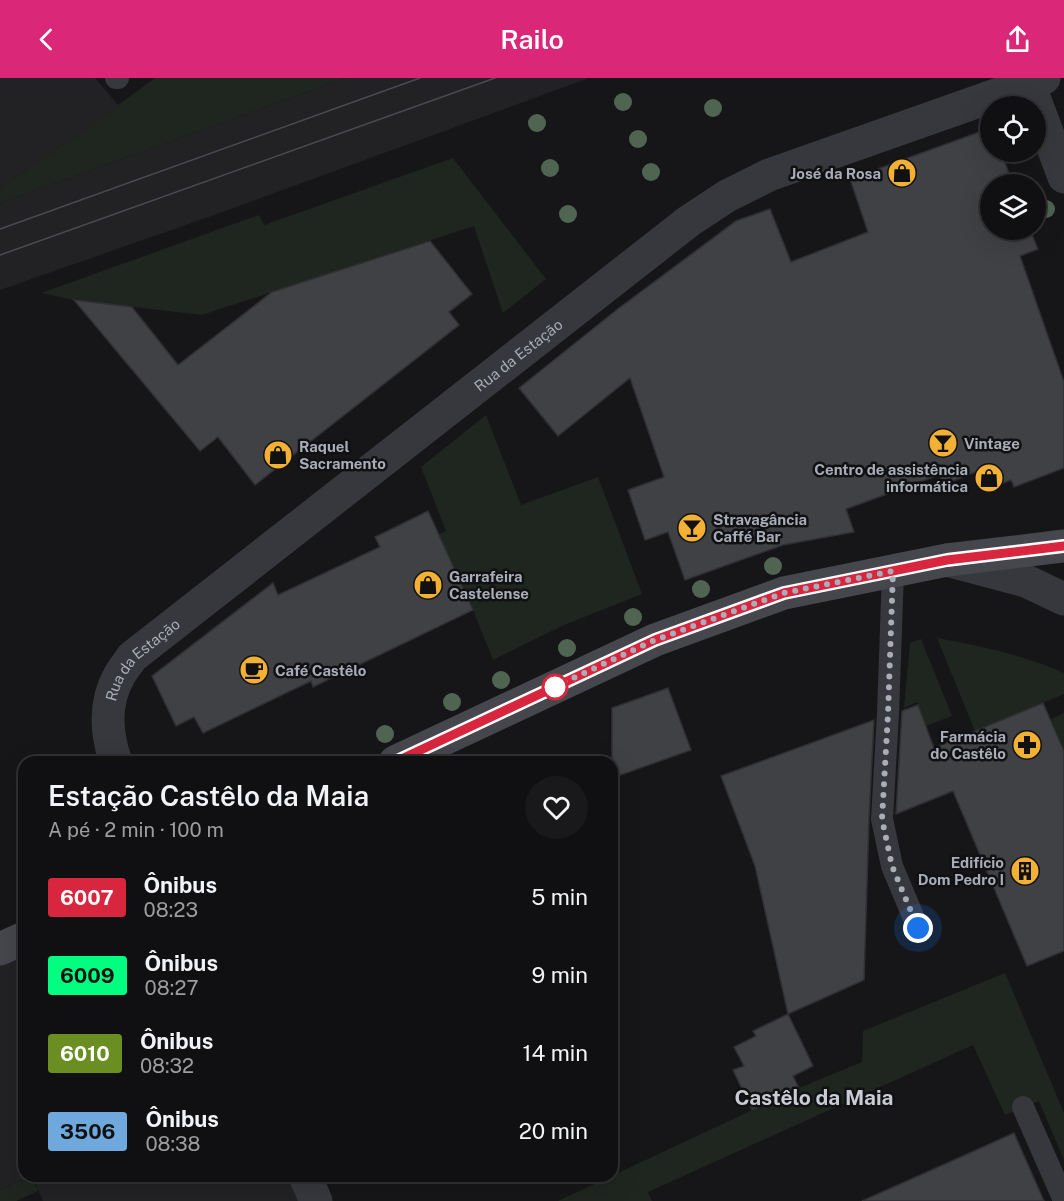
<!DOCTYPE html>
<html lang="pt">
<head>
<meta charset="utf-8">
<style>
  body { margin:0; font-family:"Public Sans",sans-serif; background:#19191b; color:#f1f3f6; height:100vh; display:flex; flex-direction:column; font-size:22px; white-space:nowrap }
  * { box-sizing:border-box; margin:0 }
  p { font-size:20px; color:#9c9d9f }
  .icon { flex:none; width:33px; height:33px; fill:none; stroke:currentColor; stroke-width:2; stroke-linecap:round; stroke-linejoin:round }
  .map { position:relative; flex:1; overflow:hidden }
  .drawer { position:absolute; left:18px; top:678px; width:600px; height:426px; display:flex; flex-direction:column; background:#101012; border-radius:18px; box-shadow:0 6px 24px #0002,0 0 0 2px #303032 }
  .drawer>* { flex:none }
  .badge { padding:0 12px; border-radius:4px; font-size:21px; line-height:39px }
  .buttons { position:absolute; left:980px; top:18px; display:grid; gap:12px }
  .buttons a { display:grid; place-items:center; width:66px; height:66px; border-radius:50%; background:#101012; box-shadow:0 6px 24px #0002,0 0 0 2px #303032; font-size:30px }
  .you { position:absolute; width:30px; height:30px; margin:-15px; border:4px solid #fff; border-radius:50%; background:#1a73e8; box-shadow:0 0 0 9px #1a73e833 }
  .map>.badge { position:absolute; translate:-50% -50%; box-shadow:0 0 0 3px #fff }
  .round { display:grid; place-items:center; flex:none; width:63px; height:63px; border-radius:32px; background:#19191b }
  .head { display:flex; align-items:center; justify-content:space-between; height:102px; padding:0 30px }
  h1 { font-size:28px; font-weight:600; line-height:45px }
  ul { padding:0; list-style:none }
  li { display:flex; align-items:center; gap:18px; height:78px; padding:0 30px }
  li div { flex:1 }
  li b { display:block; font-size:22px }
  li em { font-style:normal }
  li .badge { min-width:66px; font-weight:700; text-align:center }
  header { display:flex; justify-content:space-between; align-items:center; height:78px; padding:0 30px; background:#db2777; color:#fff; font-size:27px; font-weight:600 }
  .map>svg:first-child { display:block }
  .built { fill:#222225 }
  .green { fill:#1e261f }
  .building { fill:#404145; stroke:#303034; stroke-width:1.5 }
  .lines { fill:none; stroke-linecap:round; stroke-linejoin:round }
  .lane { stroke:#37383d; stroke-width:22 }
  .street { stroke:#37383d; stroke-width:33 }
  .secondary { stroke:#45474d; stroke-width:33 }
  .tram { stroke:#4a4c52; stroke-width:1.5 }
  .tree { fill:#506452 }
  .line-casing { stroke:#fff; stroke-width:14 }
  .line { stroke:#d7263d; stroke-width:9 }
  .walk { stroke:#a8adb8; stroke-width:6; stroke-dasharray:0 10.8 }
  .stop-dot { fill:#fff; stroke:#d7263d; stroke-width:3 }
  .labels { text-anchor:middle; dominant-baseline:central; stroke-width:5; stroke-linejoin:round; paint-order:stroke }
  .poi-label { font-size:15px; font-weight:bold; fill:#a8adb8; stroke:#111113; text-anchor:start }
  .street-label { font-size:15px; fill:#a8adb8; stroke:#111113 }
  .district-label { font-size:21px; font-weight:bold; fill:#c9ccd4; stroke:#111113 }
</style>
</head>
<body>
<header><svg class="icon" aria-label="back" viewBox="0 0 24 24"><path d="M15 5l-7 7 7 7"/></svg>Railo<svg class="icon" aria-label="share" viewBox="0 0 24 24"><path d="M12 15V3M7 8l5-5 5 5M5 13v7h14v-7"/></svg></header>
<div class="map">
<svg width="1064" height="1123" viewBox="0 0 1064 1123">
  <rect width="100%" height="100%" fill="#161618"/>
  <!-- built -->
  <g class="built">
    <polygon points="0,0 95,0 120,29 0,110"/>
    <polygon points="346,0 589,0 217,136 0,212 0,125"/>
    <polygon points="24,866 24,1098 30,1098 0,1112 0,877"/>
    <polygon points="32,1098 299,1098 310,1123 43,1123"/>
  </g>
  <!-- green -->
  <g class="green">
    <polygon points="155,0 346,0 0,125 0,110 119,29 118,27"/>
    <polygon points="453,80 546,201 503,235 474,148 202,237 74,222 41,215 259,137 264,147"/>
    <polygon points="486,337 521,427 598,399 642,516 564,547 493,582 473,532 439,456 446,453 421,389"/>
    <path d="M937,560c43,8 87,17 127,35v21l-89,37z"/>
    <polygon points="921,561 952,638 926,648 917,624 904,630 910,565"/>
    <polygon points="1064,635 1064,673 1051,641"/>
    <polygon points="1005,895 1064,1035 1064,1082 1039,1023 1005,1037 973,967 648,1114 652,1123 558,1123 799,1010 862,984 863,953"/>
    <polygon points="30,1098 32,1098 38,1113 16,1123 0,1123 0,1112"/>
  </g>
  <!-- building -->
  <g class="building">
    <polygon points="982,53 990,57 990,74 1001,74 1013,106 990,106 990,152 1030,152 1038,171 1020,178 1064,304 1064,390 1014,409 1011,402 986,412 978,393 943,407 939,397 846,431 854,454 783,467 685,502 668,454 645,462 628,412 664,399 630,300 558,358 519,310 619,230 736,143 770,131 791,184 868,154 850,101"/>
    <polygon points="430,163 472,216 449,234 459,247 255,407 218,359 200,373 74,222 132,229 178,287 272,214"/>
    <polygon points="428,433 473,532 313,609 311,603 203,655 194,639 176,648 152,598 273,505 278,517 380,469 375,459"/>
    <polygon points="668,610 691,672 612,700 612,630"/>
    <polygon points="1043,625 1064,673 1064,873 1027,888 953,713 896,736 902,633 918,627 934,670"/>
    <polygon points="874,642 869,740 864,902 788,936 755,788 721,698"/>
    <polygon points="788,936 813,988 793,998 799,1010 752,1032 733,992 744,988 734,969 756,958 753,953"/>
    <polygon points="1014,1055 1044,1123 862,1123 963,1078"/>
  </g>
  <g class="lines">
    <!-- lane -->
    <g class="lane">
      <polyline points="116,0 118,0"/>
      <polyline points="893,493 888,636 882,741 892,788 918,850"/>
      <polyline points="1023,1029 1064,1122"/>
    </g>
    <!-- street -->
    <g class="street">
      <polyline points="1029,6 1064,99"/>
      <polyline points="947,482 1026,503 1064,521"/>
      <path id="s1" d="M116,684c-10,-28 -12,-59 3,-86 4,-7 9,-13 13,-19l557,-436 38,-25 42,-21 275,-97"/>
      <polyline points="305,1098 316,1123"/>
    </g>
    <!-- secondary -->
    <g class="secondary">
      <polyline points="395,684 655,562 784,515 947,482 1064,468"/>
      <polyline points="0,871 24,860"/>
    </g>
    <!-- tram -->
    <g class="tram">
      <polyline points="0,151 420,0"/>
      <polyline points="0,177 495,0"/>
    </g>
  </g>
  <!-- trees -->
  <g class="tree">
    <circle cx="623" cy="24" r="9"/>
    <circle cx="713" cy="30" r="9"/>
    <circle cx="537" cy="45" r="9"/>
    <circle cx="638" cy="61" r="9"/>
    <circle cx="550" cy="90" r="9"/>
    <circle cx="651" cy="94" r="9"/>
    <circle cx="1046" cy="131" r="9"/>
    <circle cx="568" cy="136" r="9"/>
    <circle cx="773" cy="488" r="9"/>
    <circle cx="701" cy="511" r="9"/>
    <circle cx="633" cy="539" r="9"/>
    <circle cx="567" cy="570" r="9"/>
    <circle cx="501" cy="602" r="9"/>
    <circle cx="452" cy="624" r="9"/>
    <circle cx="385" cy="656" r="9"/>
  </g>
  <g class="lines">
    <!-- line casing -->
    <g class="line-casing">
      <polyline id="line" points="395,684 655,562 784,515 947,482 1064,468"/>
    </g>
    <!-- line -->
    <use href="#line" class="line"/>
    <!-- walk -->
    <polyline class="walk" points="555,609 550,611 655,562 784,515 893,493 888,636 882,741 892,788 918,850"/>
  </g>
  <!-- icons -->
  <defs>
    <g id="shop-disc" transform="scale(1.5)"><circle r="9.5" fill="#f2b134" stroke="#111113"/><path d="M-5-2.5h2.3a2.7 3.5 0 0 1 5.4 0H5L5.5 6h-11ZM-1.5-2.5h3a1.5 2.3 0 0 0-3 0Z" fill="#111"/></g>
    <g id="bar-disc" transform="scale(1.5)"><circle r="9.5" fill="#f2b134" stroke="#111113"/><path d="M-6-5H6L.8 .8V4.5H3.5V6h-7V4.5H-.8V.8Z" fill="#111"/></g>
    <g id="cafe-disc" transform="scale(1.5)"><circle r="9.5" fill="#f2b134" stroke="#111113"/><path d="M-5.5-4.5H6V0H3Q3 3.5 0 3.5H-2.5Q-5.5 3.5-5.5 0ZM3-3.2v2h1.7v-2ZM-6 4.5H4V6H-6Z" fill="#111"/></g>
    <g id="pharmacy-disc" transform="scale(1.5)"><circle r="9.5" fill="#f2b134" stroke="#111113"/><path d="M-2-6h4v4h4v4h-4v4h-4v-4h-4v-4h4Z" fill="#111"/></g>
    <g id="building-disc" transform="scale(1.5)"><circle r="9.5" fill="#f2b134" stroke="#111113"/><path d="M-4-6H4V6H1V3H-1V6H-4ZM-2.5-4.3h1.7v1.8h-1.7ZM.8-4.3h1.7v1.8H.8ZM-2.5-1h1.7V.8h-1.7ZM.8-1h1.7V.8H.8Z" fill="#111"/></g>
  </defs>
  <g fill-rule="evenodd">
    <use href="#shop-disc" x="902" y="95"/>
    <use href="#bar-disc" x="943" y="365"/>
    <use href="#shop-disc" x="278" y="377"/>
    <use href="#shop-disc" x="989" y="400"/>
    <use href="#bar-disc" x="692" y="450"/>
    <use href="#shop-disc" x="428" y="507"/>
    <use href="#cafe-disc" x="254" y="592"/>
    <use href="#pharmacy-disc" x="1027" y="667"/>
    <use href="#building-disc" x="1025" y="793"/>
  </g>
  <!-- markers -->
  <circle class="stop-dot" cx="555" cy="609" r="12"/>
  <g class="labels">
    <!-- poi labels -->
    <g class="poi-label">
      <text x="881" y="95" text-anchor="end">José da Rosa</text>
      <text x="964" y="365">Vintage</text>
      <text x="299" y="368">Raquel<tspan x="299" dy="17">Sacramento</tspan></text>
      <text x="968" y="391" text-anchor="end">Centro de assistência<tspan x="968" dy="17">informática</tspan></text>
      <text x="713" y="441">Stravagância<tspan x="713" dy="17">Caffé Bar</tspan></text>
      <text x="449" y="498">Garrafeira<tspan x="449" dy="17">Castelense</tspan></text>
      <text x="275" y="592">Café Castêlo</text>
      <text x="1006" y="658" text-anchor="end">Farmácia<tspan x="1006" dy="17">do Castêlo</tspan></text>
      <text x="1004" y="784" text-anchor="end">Edifício<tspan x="1004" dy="17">Dom Pedro I</tspan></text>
    </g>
    <!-- street labels -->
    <g class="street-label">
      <text stroke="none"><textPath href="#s1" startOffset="602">Rua da Estação</textPath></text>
      <text stroke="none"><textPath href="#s1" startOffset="116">Rua da Estação</textPath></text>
    </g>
    <!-- district labels -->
    <g class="district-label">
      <text x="814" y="1019">Castêlo da Maia</text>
    </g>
  </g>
</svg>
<div class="buttons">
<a><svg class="icon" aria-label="locate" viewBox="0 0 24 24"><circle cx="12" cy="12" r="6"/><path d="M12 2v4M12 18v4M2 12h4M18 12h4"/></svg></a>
<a><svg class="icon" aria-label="layers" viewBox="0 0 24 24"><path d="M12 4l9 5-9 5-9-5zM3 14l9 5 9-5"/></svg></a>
</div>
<div class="you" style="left:918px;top:850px"></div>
<section class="drawer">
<div class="head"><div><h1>Estação Castêlo da Maia</h1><p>A pé · 2 min · 100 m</p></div><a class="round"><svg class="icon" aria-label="heart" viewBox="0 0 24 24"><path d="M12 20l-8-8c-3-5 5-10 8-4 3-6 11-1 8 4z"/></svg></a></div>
<ul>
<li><span class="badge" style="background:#d7263d;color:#fff">6007</span><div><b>Ônibus</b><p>08:23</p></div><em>5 min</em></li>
<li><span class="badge" style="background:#00ff80;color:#111">6009</span><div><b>Ônibus</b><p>08:27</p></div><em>9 min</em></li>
<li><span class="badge" style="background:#6b8e23;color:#fff">6010</span><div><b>Ônibus</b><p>08:32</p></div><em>14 min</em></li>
<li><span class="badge" style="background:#6fa8dc;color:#111">3506</span><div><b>Ônibus</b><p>08:38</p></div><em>20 min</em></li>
</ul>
</section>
</div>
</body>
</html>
